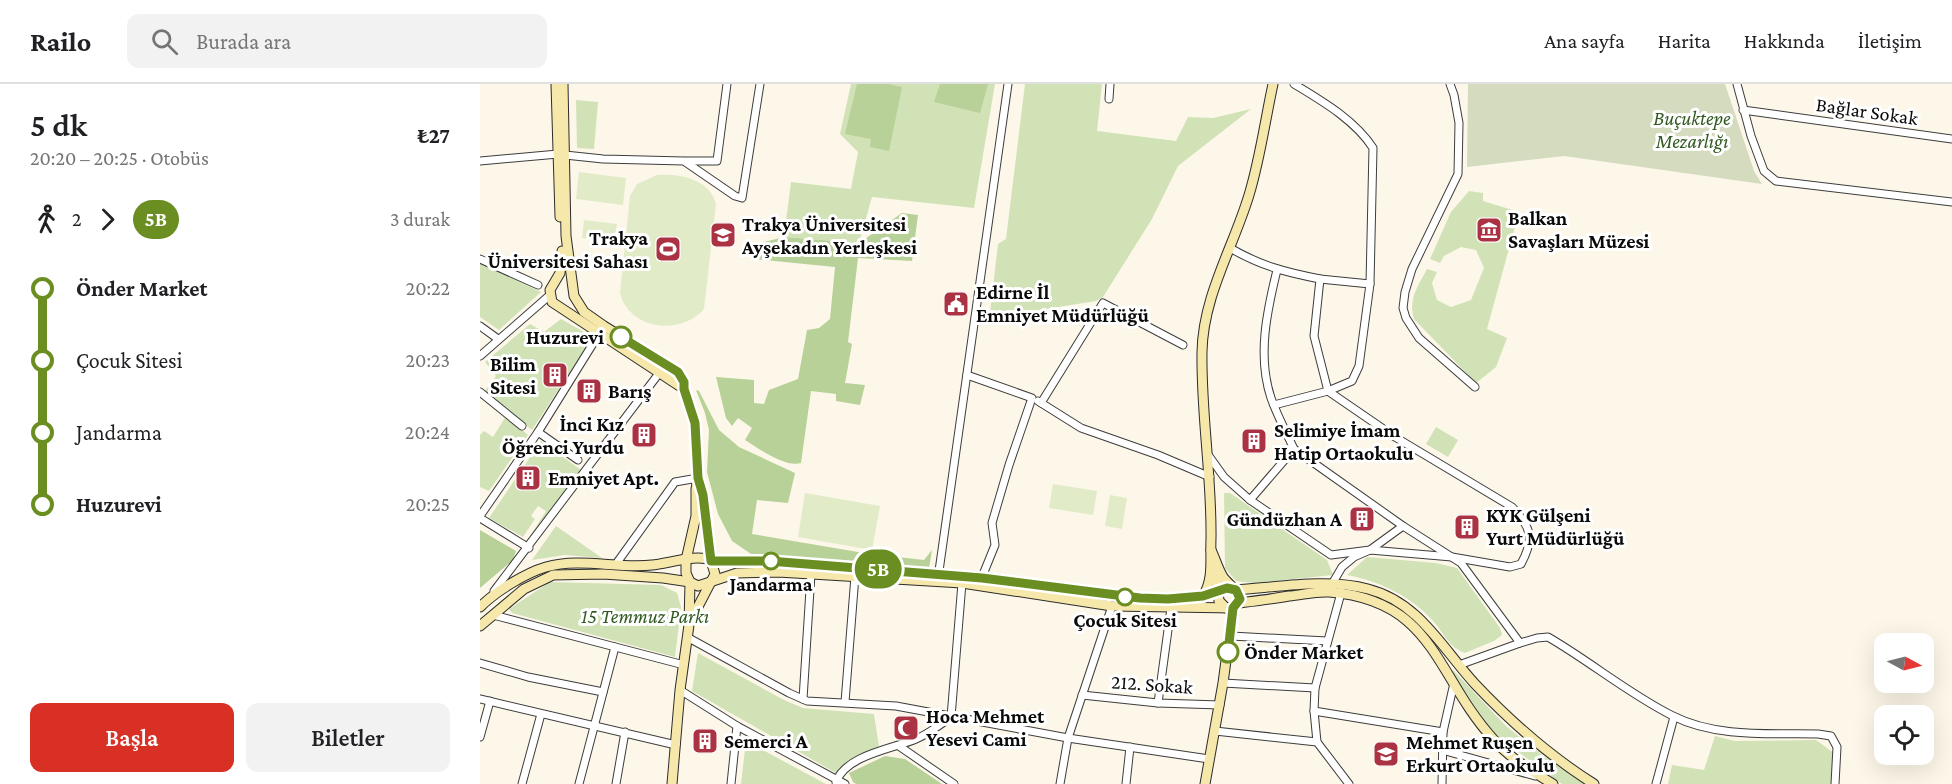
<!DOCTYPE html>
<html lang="tr">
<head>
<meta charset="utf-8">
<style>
  body { margin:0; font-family:"Crimson Pro",serif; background:#f2f2f2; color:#202124; height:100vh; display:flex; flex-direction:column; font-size:22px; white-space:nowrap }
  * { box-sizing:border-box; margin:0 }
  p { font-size:20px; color:#757577 }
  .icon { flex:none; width:33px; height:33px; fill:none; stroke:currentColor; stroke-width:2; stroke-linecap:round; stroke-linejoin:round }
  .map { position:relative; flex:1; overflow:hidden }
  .details { display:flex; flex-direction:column; background:#fff; width:480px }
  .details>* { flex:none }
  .badge { padding:0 12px; border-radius:20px; font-size:21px; line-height:39px }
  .needle { width:39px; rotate:97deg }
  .buttons { position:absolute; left:1394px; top:549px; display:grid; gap:12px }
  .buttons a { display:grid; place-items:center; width:60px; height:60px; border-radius:12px; background:#fff; box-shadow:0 6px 24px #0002; font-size:30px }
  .map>.badge { position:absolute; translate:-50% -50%; box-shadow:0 0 0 3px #fff }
  .legs { display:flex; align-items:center; gap:9px; height:66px; padding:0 30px; font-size:20px }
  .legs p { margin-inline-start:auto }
  .overview { display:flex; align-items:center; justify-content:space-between; height:102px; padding:0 30px }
  h1 { font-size:33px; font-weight:600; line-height:45px }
  .action { display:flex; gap:12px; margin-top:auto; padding:12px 30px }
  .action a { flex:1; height:69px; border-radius:12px; background:#d93025; color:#fff; font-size:24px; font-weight:600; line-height:69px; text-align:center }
  .action a+a { background:#f2f2f2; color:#202124 }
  ul { padding:0 30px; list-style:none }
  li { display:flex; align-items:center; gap:21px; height:72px; font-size:22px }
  li i { display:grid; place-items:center; width:9px; height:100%; margin:0 8px; background:currentColor }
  li i::after { content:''; width:15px; height:15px; margin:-8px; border:4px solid; border-radius:50%; background:#fff }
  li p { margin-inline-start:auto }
  li:first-child i { background:linear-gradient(#0000 50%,currentColor 0) }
  li:last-child i { background:linear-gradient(currentColor 50%,#0000 0) }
  header { display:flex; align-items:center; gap:36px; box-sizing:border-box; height:84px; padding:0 30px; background:#fff; border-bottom:2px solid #e0e0e0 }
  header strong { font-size:28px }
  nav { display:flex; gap:33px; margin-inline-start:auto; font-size:21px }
  .search { width:420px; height:54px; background:#f2f2f2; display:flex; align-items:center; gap:15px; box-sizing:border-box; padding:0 21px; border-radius:12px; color:#757577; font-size:22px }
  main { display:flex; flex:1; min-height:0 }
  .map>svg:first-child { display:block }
  .green { fill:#d1e2b7 }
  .forest { fill:#b7d198 }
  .cemetery { fill:#d4dbbe }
  .pitch { fill:#e2ebc8 }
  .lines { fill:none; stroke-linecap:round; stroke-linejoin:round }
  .street-casing { stroke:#3d3d3d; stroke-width:9 }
  .secondary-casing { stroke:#2c2c2c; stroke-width:11 }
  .street { stroke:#fff; stroke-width:7 }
  .secondary { stroke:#f6e7aa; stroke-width:9 }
  .line-1-casing { stroke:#fff; stroke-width:14 }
  .line-1 { stroke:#6b8e23; stroke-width:9 }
  .stop-1-dot { fill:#fff; stroke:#6b8e23; stroke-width:3 }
  .labels { text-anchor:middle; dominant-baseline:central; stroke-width:6; stroke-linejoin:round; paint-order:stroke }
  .street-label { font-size:20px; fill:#0a0a0a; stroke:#fff }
  .park-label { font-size:20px; font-style:italic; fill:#325922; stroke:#fff }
  .poi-label { font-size:20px; font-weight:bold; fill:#0a0a0a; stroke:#fff; text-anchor:start }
  .stop-label { font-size:20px; font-weight:bold; fill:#0a0a0a; stroke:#fff }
</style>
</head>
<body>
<header>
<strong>Railo</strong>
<div class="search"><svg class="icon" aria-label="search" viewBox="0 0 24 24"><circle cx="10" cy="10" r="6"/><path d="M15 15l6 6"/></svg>Burada ara</div>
<nav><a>Ana sayfa</a><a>Harita</a><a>Hakkında</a><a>İletişim</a></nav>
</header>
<main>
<section class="details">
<div class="overview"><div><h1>5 dk</h1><p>20:20 – 20:25 · Otobüs</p></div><b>₺27</b></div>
<div class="legs"><svg class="icon" aria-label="walk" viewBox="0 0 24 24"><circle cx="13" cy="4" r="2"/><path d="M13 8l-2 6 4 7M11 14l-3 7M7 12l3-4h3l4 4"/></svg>2<svg class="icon" aria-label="forward" viewBox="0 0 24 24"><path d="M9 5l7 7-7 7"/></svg><b class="badge" style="background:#6b8e23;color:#fff">5B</b><p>3 durak</p></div>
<ul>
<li><i style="color:#6b8e23"></i><b>Önder Market</b><p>20:22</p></li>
<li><i style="color:#6b8e23"></i><span>Çocuk Sitesi</span><p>20:23</p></li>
<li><i style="color:#6b8e23"></i><span>Jandarma</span><p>20:24</p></li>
<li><i style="color:#6b8e23"></i><b>Huzurevi</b><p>20:25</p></li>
</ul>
<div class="action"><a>Başla</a><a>Biletler</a></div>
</section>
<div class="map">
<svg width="1472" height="700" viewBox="0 0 1472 700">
  <rect width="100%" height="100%" fill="#fdf7e9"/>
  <!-- green -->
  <g class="green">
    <polygon points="371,0 515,0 494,124 392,113 379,159 304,153 311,98 371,105 378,68 360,50"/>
    <polygon points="545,0 622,0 617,47 696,57 708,33 733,34 771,25 698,82 672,135 623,213 616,217 528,231 510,229 518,160 526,155"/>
    <polygon points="96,16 118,18 114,65 97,64"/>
    <path d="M989,107l14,2v8l36,11 -32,117 20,9 -11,29 -20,16 -62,-64c-6,-20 4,-33 13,-50l10,3 -5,11 5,17 14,7 20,-7 13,-32 -8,-18 -15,-3 -17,9 -4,7 -10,-4 21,-47z"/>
    <polygon points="0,179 61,208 19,246 0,233"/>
    <polygon points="81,235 113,253 52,346 4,308 16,292 5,278 50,240 64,248"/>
    <polygon points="26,332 48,351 9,407 0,403 0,351 4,347 13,353"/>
    <polygon points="956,343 978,356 968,373 946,360"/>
    <polygon points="61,357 101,386 49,458 47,457 66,427 58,422 51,432 55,435 43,453 9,434"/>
    <polygon points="744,409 750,409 847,476 853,491 774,499 756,497 745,484"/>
    <polygon points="76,442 122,474 85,471 52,476"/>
    <path d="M887,473l69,6 21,5 43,60 2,7 -8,6 -29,12c-18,-7 -20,-19 -32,-32 -22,-25 -54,-40 -86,-46z"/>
    <polygon points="70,498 181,501 197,509 201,523 195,573 32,529 29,525"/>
    <polygon points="218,569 304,616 323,624 394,630 399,663 374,674 356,689 212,607"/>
    <polygon points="973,586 1026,642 1061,670 1105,700 1082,700 1022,656 1007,641 972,588"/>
    <polygon points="1235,652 1255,657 1336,656 1354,669 1352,700 1188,700 1192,681 1224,686"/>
    <polygon points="266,657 346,700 261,700"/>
  </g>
  <!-- forest -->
  <g class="forest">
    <polygon points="377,0 408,0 422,3 409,67 390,63 391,55 365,50"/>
    <polygon points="460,0 508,0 500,29 454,18"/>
    <path d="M422,129l16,2 -6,46 -54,-3 -10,84 4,2 -7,39 20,2 -5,20 -24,-4v-7l-25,-3 -10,72c-16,5 -43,-15 -56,-23l7,-12 -14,-10 -6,8 -6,-8 -10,-41 38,3v23l10,1 5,-14 29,-11 9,-49 12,-2 11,-9 5,-52 -80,-8 1,-15 28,-7 75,6z"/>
    <polygon points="216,306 219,307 239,346 259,363 315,389 308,419 277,416 272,450 390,470 444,476 452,466 449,484 274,472 252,457 238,430 227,388 229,346 225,329"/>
    <polygon points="0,446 36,467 33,476 0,504"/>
    <polygon points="405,672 425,675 462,700 376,700 373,698 369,689"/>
  </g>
  <!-- cemetery -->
  <polygon class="cemetery" points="988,0 1245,0 1274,87 1282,100 1084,72 987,83"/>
  <!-- pitch -->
  <g class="pitch">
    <polygon points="99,88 146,94 143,121 96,115"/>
    <path d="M177,91c22,-2 53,4 59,29l-12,105c-23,27 -75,21 -84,-16l10,-97 7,-12z"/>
    <polygon points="104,136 137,140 134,158 102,154"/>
    <polygon points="573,400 617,407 613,431 569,424"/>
    <polygon points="325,409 400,422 392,466 318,453"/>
    <polygon points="630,411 647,414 642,445 625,442"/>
  </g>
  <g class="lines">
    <!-- street casing -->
    <g class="street-casing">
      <g id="street">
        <path d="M814,0c28,17 61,36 79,64l-3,136 -11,82 -7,15 -24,10"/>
        <polyline points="970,0 974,11 979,39 978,90 932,185 925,208 923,224 926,234 939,254 995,303"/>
        <polyline points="1257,0 1271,52 1284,87 1296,97 1472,118"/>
        <polyline points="629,15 630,0"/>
        <polyline points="1263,26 1472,55"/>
        <polyline points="85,71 123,75 204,77 255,112 262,114 280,0"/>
        <polyline points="0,77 78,70"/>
        <polyline points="206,77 237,77 247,0"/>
        <path d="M750,164c31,18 55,24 90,31l-6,57 14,55 -54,14"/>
        <polyline points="0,175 58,201"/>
        <polyline points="840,195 890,200"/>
        <polyline points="0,242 18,255"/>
        <polyline points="0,272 70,211"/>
        <polyline points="487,291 552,314 529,381 512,439 515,461 502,493"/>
        <path d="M848,307l67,46 117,70c19,20 23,31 9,57l-11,3 -58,-10 -82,-7 -16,7 -12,10 -10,17"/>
        <polyline points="0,308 42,342"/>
        <polyline points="558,317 601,344 678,371 730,393"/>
        <polyline points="561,319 623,219 703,261"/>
        <polyline points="58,348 98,376"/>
        <path d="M729,372l15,21 26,23 44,-51c-8,-17 -17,-34 -23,-51 -14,-42 -4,-87 6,-128"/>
        <polyline points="770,416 851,471 890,466 923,442 814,365"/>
        <polyline points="0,432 58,348 119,250"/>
        <polyline points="0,434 49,464"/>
        <polyline points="923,442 981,479 1040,559 979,581"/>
        <polyline points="136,480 195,398 218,394"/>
        <polyline points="458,494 528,0"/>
        <polyline points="14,507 180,288"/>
        <polyline points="861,509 835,604 834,627 837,658 869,700"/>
        <polyline points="13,531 204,581"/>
        <polyline points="751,552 847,557"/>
        <polyline points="207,553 309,609 327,617 416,622 588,654 729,675"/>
        <path d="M1040,559l17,-5 11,-1c43,25 81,57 125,79 43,22 99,17 145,18l13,2 6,11 -2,37"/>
        <polyline points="0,579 48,593 123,608"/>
        <polyline points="743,599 835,604"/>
        <polyline points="200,606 257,642 365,700"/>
        <polyline points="602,611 678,619 740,621"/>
        <polyline points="0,615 196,661"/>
        <polyline points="323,615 331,490"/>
        <polyline points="365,618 375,492"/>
        <polyline points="678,619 691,524"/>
        <polyline points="834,627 963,648 974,599"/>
        <polyline points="471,633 482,499"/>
        <polyline points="735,647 837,658"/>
        <polyline points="0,653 10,617"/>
        <polyline points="419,662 474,700"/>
        <polyline points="962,666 1055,692"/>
        <path d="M356,698c10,-27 56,-33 80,-43 12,-5 24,-14 35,-22"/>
        <polyline points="42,700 61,630"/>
        <polyline points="99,700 135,563"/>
        <polyline points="136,700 145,648"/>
        <polyline points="251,700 257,642"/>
        <polyline points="580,700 588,654 632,522"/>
        <polyline points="646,700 650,663"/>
        <polyline points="962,700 963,648"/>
        <polyline points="1176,700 1194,633"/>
      </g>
    </g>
    <!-- secondary casing -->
    <g class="secondary-casing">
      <g id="secondary">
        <polyline points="76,0 80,133"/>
        <polyline points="83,0 86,152 94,212 104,228 124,242 198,288 204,298 204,305 215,339 218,394 216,405 216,432 206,476 206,489 210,498 209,541 200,606 192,700"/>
        <polyline points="82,167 80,189 70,206 72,218 204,305"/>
        <polyline points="219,397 223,412 231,477"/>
        <path d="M231,477l41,-1 230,17 158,21 28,1 35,-3 16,-4 8,-4 9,2c42,-3 92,-12 132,-1 51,13 74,59 107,95 35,37 76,73 119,100"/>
        <polyline points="736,485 739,517 746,524"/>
        <path d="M723,512c11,-17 7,-37 8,-57 1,-63 -10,-124 -9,-187 1,-56 31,-104 47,-157 11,-36 16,-74 24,-111"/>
        <path d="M759,519c16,-2 33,-4 50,-7 13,-1 26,-5 40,-4 106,8 106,84 165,148 16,18 39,32 59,44"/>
        <path d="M0,523c15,-15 45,-34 66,-40 34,-10 72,2 106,-2 15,-1 47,-12 59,-4l4,13 -25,48"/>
        <path d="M0,542l44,-37 29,-14 50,-1 60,4 27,4 8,4 39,-13 41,-1 184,11 150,23 121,2c16,-12 -3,-21 -10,-31 -5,-8 -8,-19 -12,-27"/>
        <polyline points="725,700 743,599 753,524"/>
      </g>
    </g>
    <!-- street -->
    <use href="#street" class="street"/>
    <!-- secondary -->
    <use href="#secondary" class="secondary"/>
  </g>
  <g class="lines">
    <!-- line-1 casing -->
    <g class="line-1-casing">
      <polyline id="line-1" points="141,253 198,288 204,298 204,305 215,339 218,394 223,411 231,477 289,477 502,494 660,514 688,515 723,512 747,504 756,506 760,515 753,524 748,568"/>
    </g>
    <!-- line-1 -->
    <use href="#line-1" class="line-1"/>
  </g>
  <!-- icons -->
  <defs>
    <g id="museum-square" transform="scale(1.35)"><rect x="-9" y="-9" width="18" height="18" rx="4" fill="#aa3242" stroke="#fff"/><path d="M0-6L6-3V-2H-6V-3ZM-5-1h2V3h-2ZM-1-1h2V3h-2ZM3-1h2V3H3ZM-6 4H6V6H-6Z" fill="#fff"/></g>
    <g id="university-square" transform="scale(1.35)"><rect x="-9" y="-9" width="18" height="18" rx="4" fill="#aa3242" stroke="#fff"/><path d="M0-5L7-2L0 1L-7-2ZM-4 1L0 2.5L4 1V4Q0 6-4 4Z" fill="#fff"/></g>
    <g id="stadium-square" transform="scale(1.35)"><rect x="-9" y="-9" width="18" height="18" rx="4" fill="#aa3242" stroke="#fff"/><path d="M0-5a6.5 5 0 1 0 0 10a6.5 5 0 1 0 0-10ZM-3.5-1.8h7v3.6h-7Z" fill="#fff"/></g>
    <g id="civic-square" transform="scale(1.35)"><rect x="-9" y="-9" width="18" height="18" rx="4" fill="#aa3242" stroke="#fff"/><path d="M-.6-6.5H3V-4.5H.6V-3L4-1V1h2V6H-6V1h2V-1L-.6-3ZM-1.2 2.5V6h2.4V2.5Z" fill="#fff"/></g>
    <g id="building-square" transform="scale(1.35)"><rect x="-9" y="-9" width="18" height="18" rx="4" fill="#aa3242" stroke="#fff"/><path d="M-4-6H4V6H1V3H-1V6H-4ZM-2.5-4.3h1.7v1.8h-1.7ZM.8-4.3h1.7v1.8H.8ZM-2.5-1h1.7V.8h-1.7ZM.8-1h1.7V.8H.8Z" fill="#fff"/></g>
    <g id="mosque-square" transform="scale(1.35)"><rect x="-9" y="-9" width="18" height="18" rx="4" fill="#aa3242" stroke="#fff"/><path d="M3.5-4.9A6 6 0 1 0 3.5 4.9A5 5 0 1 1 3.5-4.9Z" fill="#fff"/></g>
    <g id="school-square" transform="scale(1.35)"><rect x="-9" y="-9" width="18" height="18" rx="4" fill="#aa3242" stroke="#fff"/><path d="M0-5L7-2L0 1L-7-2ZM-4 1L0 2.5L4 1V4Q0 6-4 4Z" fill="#fff"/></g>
  </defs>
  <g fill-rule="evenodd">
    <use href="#museum-square" x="1009" y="146"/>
    <use href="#university-square" x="243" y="151"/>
    <use href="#stadium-square" x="188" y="165"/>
    <use href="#civic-square" x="476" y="220"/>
    <use href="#building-square" x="75" y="291"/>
    <use href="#building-square" x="109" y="307"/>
    <use href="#building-square" x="164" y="351"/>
    <use href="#building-square" x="774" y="357"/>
    <use href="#building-square" x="48" y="394"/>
    <use href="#building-square" x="882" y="435"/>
    <use href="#building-square" x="987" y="443"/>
    <use href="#mosque-square" x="426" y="644"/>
    <use href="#building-square" x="225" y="657"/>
    <use href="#school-square" x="906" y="670"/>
  </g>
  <!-- markers -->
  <g class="stop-1-dot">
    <circle cx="141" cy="253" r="10"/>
    <circle cx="291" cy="477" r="8"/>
    <circle cx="645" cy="513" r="8"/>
    <circle cx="748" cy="568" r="10"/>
  </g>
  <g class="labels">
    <!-- street labels -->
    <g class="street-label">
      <text transform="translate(1387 27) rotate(8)">Bağlar Sokak</text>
      <text transform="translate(672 600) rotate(4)">212. Sokak</text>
    </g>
    <!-- park labels -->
    <g class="park-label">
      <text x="1212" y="34">Buçuktepe<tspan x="1212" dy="23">Mezarlığı</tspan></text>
      <text x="165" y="532">15 Temmuz Parkı</text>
    </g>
    <!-- poi labels -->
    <g class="poi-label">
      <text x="1028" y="134">Balkan<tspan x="1028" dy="23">Savaşları Müzesi</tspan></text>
      <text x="262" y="140">Trakya Üniversitesi<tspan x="262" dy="23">Ayşekadın Yerleşkesi</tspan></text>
      <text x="168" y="154" text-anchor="end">Trakya<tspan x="168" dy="23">Üniversitesi Sahası</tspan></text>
      <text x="496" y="208">Edirne İl<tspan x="496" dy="23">Emniyet Müdürlüğü</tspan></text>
      <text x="56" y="280" text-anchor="end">Bilim<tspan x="56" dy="23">Sitesi</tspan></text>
      <text x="128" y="307">Barış</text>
      <text x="144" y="340" text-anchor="end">İnci Kız<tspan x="144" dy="23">Öğrenci Yurdu</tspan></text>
      <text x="794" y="346">Selimiye İmam<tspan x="794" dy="23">Hatip Ortaokulu</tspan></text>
      <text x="68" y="394">Emniyet Apt.</text>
      <text x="1006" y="431">KYK Gülşeni<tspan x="1006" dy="23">Yurt Müdürlüğü</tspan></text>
      <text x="862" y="435" text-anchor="end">Gündüzhan A</text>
      <text x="446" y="632">Hoca Mehmet<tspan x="446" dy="23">Yesevi Cami</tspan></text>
      <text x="244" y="657">Semerci A</text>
      <text x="926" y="658">Mehmet Ruşen<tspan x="926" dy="23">Erkurt Ortaokulu</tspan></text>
    </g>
    <!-- stop labels -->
    <g class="stop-label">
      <text x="124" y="253" text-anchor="end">Huzurevi</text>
      <text x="291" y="500">Jandarma</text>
      <text x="645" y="536">Çocuk Sitesi</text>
      <text x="764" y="568" text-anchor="start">Önder Market</text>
    </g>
  </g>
</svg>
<div class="buttons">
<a><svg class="needle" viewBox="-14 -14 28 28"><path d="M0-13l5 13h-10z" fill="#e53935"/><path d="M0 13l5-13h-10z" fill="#757577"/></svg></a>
<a><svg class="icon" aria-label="locate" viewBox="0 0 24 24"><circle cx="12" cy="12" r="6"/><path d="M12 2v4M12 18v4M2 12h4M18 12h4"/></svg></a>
</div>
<b class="badge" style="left:398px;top:485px;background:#6b8e23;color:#fff">5B</b>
</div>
</main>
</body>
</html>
